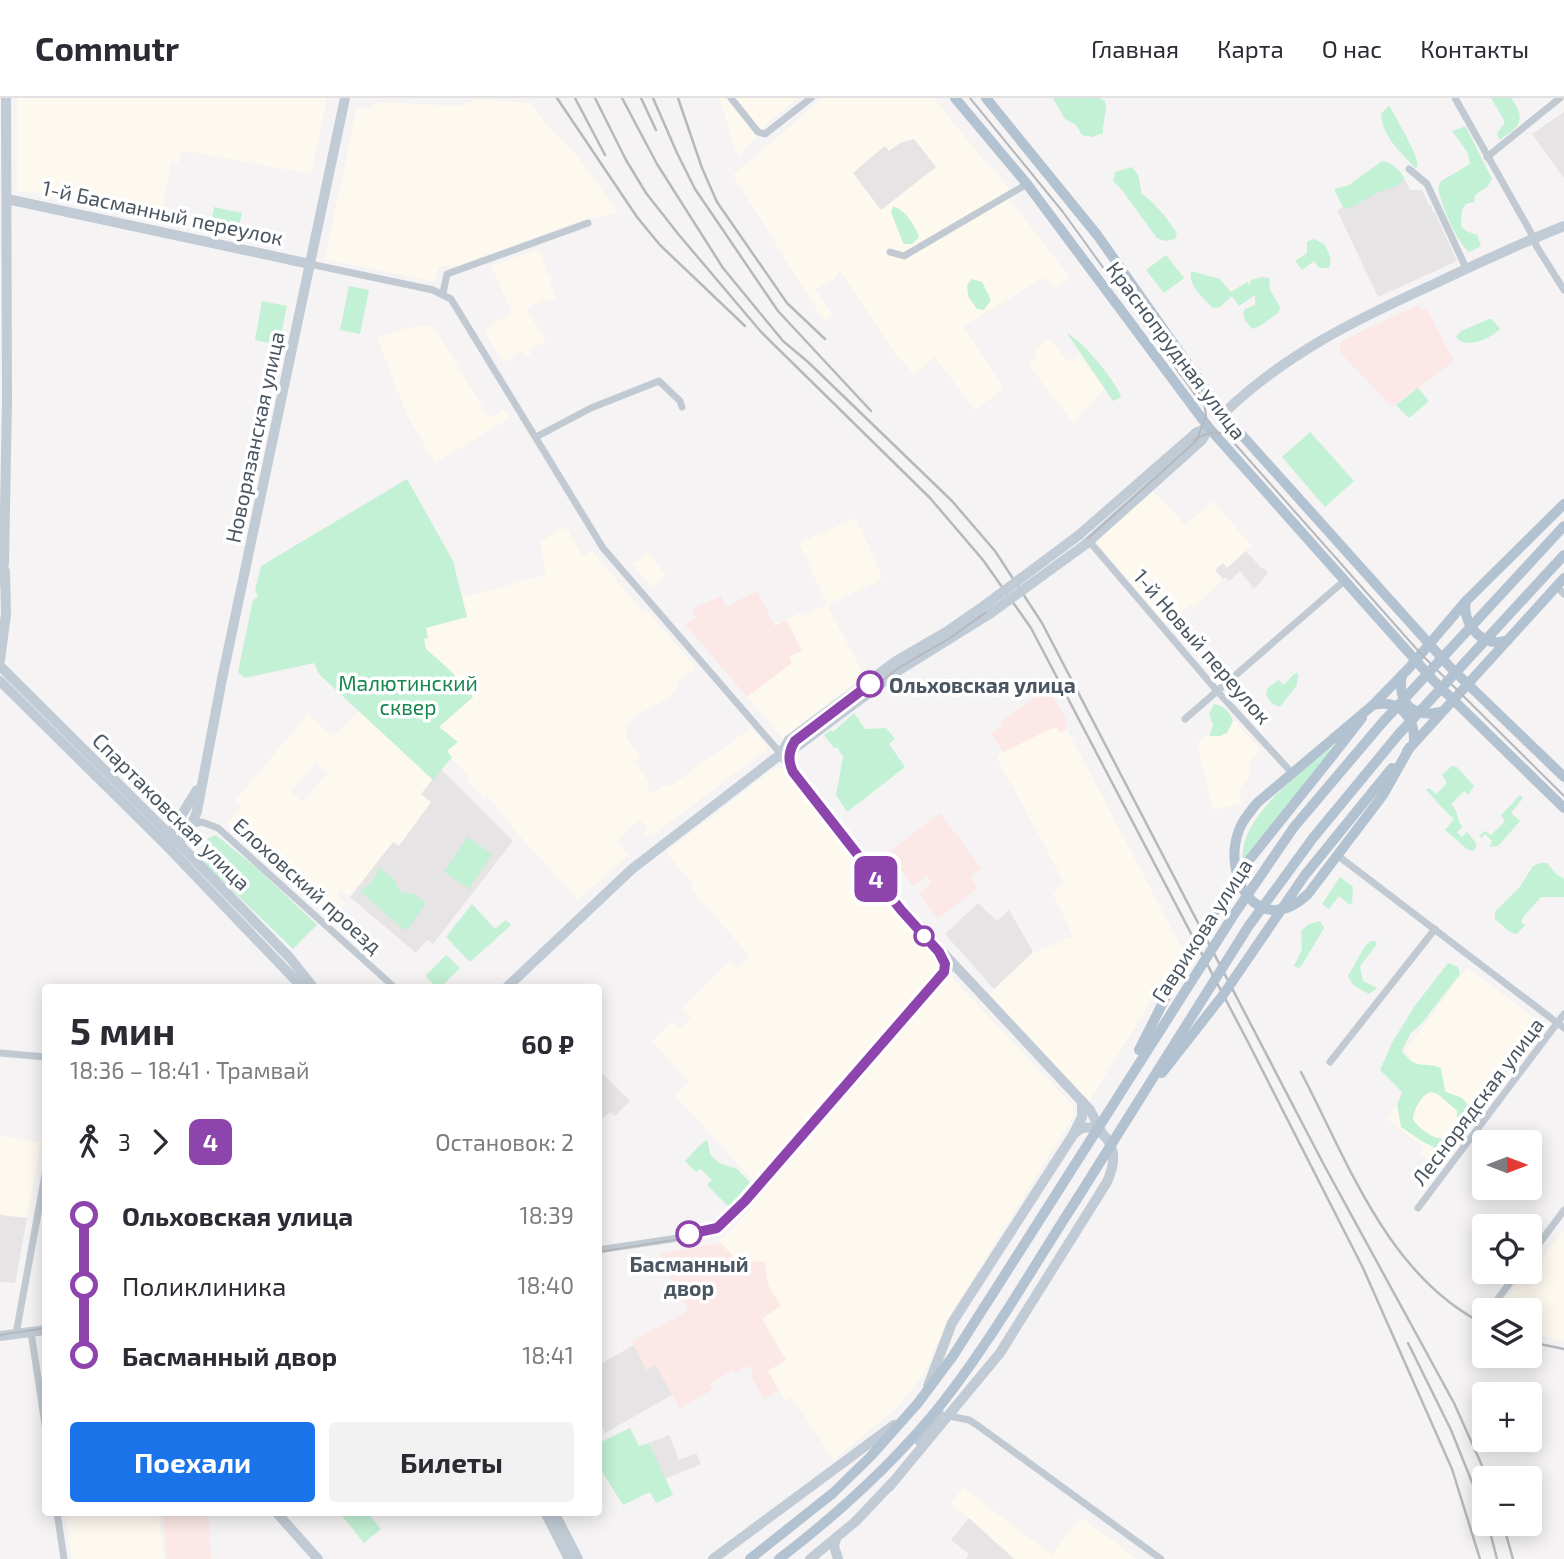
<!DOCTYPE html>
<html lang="ru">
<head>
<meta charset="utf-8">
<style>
  body { margin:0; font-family:"Exo 2",sans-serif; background:#f2f2f3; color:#2b2b33; height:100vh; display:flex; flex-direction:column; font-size:26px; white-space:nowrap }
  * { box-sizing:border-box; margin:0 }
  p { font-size:23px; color:#7c7c81 }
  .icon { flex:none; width:38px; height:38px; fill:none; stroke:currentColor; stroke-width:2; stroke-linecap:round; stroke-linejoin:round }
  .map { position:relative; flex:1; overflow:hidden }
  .details { position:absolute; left:42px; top:886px; width:560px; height:532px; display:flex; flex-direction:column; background:#fff; border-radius:7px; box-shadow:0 4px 18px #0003 }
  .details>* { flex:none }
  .badge { padding:0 14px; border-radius:10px; font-size:24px; line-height:46px }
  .needle { width:46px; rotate:90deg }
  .tools { position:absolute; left:1472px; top:1032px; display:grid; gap:14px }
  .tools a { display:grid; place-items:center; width:70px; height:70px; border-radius:7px; background:#fff; box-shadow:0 4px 18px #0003; font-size:35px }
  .map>.badge { position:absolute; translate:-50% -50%; box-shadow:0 0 0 4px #fff }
  .legs { display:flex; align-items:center; gap:10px; height:77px; padding:0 28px; font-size:23px }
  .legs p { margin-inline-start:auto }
  .overview { display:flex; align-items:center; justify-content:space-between; height:119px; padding:0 28px }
  h1 { font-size:38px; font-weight:700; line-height:52px }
  .button { display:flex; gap:14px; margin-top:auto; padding:14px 28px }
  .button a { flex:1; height:80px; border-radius:7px; background:#1a73e8; color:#fff; font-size:28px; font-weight:700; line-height:80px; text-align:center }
  .button a+a { background:#f2f2f3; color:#2b2b33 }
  ul { padding:0 28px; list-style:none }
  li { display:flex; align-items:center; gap:24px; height:70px; font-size:26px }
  li i { display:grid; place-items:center; width:10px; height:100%; margin:0 9px; background:currentColor }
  li i::after { content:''; width:18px; height:18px; margin:-9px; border:5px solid; border-radius:50%; background:#fff }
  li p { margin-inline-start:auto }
  li:first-child i { background:linear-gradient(#0000 50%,currentColor 0) }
  li:last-child i { background:linear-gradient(currentColor 50%,#0000 0) }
  header { display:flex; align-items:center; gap:42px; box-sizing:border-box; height:98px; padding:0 35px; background:#fff; border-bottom:2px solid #e1e1e2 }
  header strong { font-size:33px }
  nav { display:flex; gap:38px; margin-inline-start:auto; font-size:24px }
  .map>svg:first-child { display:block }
  .commercial { fill:#fdf9ef; fill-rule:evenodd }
  .education { fill:#e6e4e5 }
  .medical { fill:#fce8e6 }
  .green { fill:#c3f1d5; fill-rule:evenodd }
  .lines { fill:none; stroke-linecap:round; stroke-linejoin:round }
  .street { stroke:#c1cad2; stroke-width:7 }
  .secondary { stroke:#c1cbd6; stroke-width:10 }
  .primary { stroke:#b3c2d1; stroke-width:10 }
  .tram { stroke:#b5b8bd; stroke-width:2 }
  .rail { stroke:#b5b8bd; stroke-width:2.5 }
  .secondary-bridge { stroke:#c1cbd6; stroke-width:10 }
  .primary-bridge { stroke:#b3c2d1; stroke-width:10 }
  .line-1-casing { stroke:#fff; stroke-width:16 }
  .line-1 { stroke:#8e44ad; stroke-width:10 }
  .stop-1-dot { fill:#fff; stroke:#8e44ad; stroke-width:3.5 }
  .labels { text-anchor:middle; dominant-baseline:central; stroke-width:7; stroke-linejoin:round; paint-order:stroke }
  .street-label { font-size:21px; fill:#4a5661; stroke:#fff }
  .park-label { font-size:21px; fill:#17864f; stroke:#fff }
  .stop-label { font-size:21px; font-weight:bold; fill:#4a5661; stroke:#fff; text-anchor:start }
</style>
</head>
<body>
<header>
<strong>Commutr</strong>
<nav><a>Главная</a><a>Карта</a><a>О нас</a><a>Контакты</a></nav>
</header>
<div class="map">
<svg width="1564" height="1461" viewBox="0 0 1564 1461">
  <rect width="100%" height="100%" fill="#f5f3f3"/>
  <!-- commercial -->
  <g class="commercial">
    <polygon points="17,0 327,0 311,76 181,52 178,65 171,64 160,121 47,98 47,95 18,94"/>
    <polygon points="719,0 798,0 770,23 738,59"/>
    <polygon points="823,0 934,0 985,64 996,73 1008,89 1011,103 1070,180 1055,191 1045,179 963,228 1004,290 975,312 935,259 914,276 896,257 840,172 834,182 815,191 833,218 824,223 733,77"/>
    <polygon points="478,1 531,5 547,27 577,57 618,115 582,122 457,168 438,168 435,184 325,161 357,9 369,11 377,4 459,8"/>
    <polygon points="538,151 548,176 551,176 553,181 549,182 556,200 547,203 546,201 526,211 546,242 529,253 531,256 526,259 522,253 503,265 484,232 512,215 491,168"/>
    <polygon points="433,227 489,320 505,311 510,320 435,365 407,317 377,240 406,230"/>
    <polygon points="1050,240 1068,264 1079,257 1105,291 1073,325 1028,266 1038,259 1034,252"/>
    <polygon points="1150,389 1185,427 1213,403 1252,448 1227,470 1215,473 1223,481 1194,510 1191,507 1166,527 1093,441"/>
    <polygon points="856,420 882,479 875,485 827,507 864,577 783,640 747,599 760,587 771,528 800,515 802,518 827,506 799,445"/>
    <polygon points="566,429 583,458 592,453 643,514 646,512 696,570 676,585 679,590 670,596 671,599 631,620 630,626 626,629 628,637 626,639 640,659 635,663 649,684 646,688 652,696 666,686 669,689 751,630 768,650 652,738 651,736 645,740 643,736 647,732 640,721 636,724 617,743 628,757 578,802 519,737 487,697 484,700 467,682 469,679 446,653 439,629 473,599 453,575 426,551 424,541 425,529 467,519 462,499 546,477 540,444"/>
    <polygon points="648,454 666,477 653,489 632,466"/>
    <path d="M359,613l74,69 -11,14 10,8 -33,44 -6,-4 -43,55 -9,-7 -5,4 9,9 -4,5 3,3 -8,9 -109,-96 15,-18 -6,-6 72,-86 25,23zM316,664l12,11 -26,29 -11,-11z"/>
    <polygon points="1229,616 1261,652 1250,664 1250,678 1239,692 1242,705 1213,712 1197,646"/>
    <polygon points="1057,629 1061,635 1067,631 1183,853 1179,856 1089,1004 989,896 1032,855 1073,838 1052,794 1065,786 996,658 1050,631"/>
    <polygon points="780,668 891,810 942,867 755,1085 675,997 690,984 652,944 672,923 681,931 691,920 682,911 730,862 737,870 750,858 697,798 691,789 693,787 666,754 776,669"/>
    <polygon points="1467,870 1536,921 1477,1001 1434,1066 1420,1055 1424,1049 1387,1021 1415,979 1404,970 1412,959 1405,953"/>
    <polygon points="951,879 1072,1007 1073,1019 949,1219 925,1273 898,1309 834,1362 792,1299 785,1303 768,1273 786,1262 762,1221 780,1207 768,1187 764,1163 739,1165 718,1142 733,1130"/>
    <polygon points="0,1038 41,1044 27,1120 0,1117"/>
    <polygon points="1564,1132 1564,1243 1530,1236 1530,1213 1496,1213 1521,1182 1525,1183"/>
    <polygon points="963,1390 1052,1457 1080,1419 1137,1461 1014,1461 951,1405"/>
    <polygon points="65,1414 158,1414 164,1461 72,1461"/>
  </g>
  <!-- education -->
  <g class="education">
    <polygon points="1564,14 1564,80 1532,36"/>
    <polygon points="914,41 936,69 881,112 853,75 885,48 889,53 900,45"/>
    <polygon points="1404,81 1410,92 1422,92 1429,107 1432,108 1432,113 1435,115 1457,163 1378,199 1337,112"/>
    <polygon points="1246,453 1262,471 1264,470 1268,475 1254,491 1240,473 1229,483 1225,479 1223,481 1215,472 1223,465 1227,470"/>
    <polygon points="441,671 513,743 433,846 427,842 416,855 350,799 393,744 399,748 431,704 421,696"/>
    <polygon points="978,805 997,823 1009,812 1032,852 1032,855 994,891 945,836"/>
    <polygon points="598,971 630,1003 615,1018 610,1014 599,1024"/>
    <polygon points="0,1117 27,1120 15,1185 0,1184"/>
    <polygon points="634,1247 646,1271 656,1266 672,1297 605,1335 599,1324 599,1267"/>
    <polygon points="669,1337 679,1362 696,1355 701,1366 665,1381 649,1345"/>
    <polygon points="969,1420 1014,1461 966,1461 969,1456 951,1442"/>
  </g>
  <!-- medical -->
  <g class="medical">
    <polygon points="1418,207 1422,212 1426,210 1454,263 1392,309 1340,254 1340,246 1343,242"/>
    <polygon points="757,493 775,528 786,522 802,553 789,559 792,565 747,599 685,526 696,520 692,511 721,498 726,509"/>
    <polygon points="1046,589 1068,624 1064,627 1067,631 1060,635 1057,630 1050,631 1003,654 991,635 1003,627 1001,623 1040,596"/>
    <polygon points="940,715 981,770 970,779 978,790 938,821 919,795 932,785 926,778 913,788 888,755"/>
    <polygon points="721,1145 739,1165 764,1163 768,1187 781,1208 762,1221 786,1262 768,1273 779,1292 764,1301 751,1279 754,1276 748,1267 735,1275 733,1272 710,1286 713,1291 680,1311 656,1267 646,1272 632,1243 683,1216 688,1210 658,1159 661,1155"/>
    <polygon points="163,1414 208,1414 211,1461 167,1461"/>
  </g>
  <!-- green -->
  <g class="green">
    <path d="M1053,0h46l6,3c3,10 -3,21 -2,32l-11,4 -10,-2 -6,-10 -11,-6z"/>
    <path d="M1491,0h20c16,22 9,29 -12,42l-2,-7 7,-9v-4z"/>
    <path d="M1389,8c3,3 26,46 27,52 2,7 2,4 0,11 -14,-16 -34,-32 -35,-55z"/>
    <path d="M1463,29h3l26,52 -4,7 -13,9 -1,7 -8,2 -4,6 -1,16 5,5 11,4 4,11 -12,6c-13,-11 -28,-48 -31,-64l3,-7 29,-17 -2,-11 -16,-22z"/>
    <path d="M1382,63c8,0 19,10 23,18 -8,10 -19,9 -30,15 -11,5 -19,13 -31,15l-10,-20 15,-4z"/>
    <path d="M1132,69l6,8 4,19c14,10 26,25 35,40l-2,5 -10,2 -8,-3 -36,-49 -8,-8 2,-9z"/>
    <path d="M893,108c13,5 22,19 26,31l-7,7h-8l-2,-4 -11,-28z"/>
    <polygon points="214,109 242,115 237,137 210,131"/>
    <path d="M1314,141l10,5c4,7 10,18 4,24h-9l-5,-7 -12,9 -7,-9 12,-8v-11z"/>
    <polygon points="1166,157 1184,180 1164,195 1146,172"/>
    <path d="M1191,173l29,8 11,13 16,-10 3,3 1,-5 11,-3 7,1 1,12 10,17 -1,5 -19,14 -8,3 -7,-9 -2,-7 2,-4 10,-4v-10l-16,11 -7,-10 -12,11 -7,1c-10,-10 -25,-23 -22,-37z"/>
    <polygon points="972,181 982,184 991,202 984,212 977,211 968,198 967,187"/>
    <polygon points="349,188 369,192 360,236 340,232"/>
    <polygon points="262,203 287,208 279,247 255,242"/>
    <path d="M1489,221h3l8,10c-10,10 -34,21 -44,8l5,-6z"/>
    <path d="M1067,235c16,9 49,48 54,64l-8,4z"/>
    <polygon points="1418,290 1429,303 1409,320 1396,307"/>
    <polygon points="1310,334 1354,383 1325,409 1282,359"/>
    <polygon points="407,381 453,463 467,519 426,530 428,540 424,541 426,551 453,575 473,599 439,629 458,644 447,653 452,659 433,682 319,576 314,565 245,580 238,574 253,502 258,498 255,492 261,468"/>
    <polygon points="1298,575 1297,587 1280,609 1272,606 1266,597 1267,591 1278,582 1284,587 1294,576"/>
    <path d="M1214,606c9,1 17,9 19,17l-6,12 -7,3h-11l4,-11 -4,-11z"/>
    <polygon points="854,615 865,631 886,630 895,641 889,646 905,669 847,714 836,697 843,659 837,649 834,650 824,637 831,632 833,634"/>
    <path d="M1348,636l-105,129c-7,-49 71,-100 105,-129z"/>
    <path d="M1452,668l5,1 17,19 -6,9 -4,-4 -13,13c8,9 5,14 11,23l-5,5 5,5 5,-5 9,11v5l-4,3 -5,-2 -22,-19 9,-11c-11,-9 -18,-19 -28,-29l3,-2 7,6 11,-11 -5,-8z"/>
    <polygon points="1520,697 1523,700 1511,715 1520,723 1498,748 1490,749 1492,743 1485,736 1481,740 1480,737 1485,733 1491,737 1505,723 1501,717"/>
    <path d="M216,737l42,34 59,56 -24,24 -87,-84c-6,-12 -4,-27 10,-30z"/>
    <polygon points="467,739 492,756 469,791 444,774"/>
    <polygon points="1540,765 1547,765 1557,777 1564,781 1564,799 1541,799 1523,819 1521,824 1525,827 1517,836 1510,834 1495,821 1495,814 1519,790 1533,768"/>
    <polygon points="379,769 395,782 400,794 414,796 426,805 408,831 404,832 360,793 372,784"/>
    <polygon points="1340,779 1353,789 1352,805 1350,807 1339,798 1329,811 1322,806"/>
    <polygon points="472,806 495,831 506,822 511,827 470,864 446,839"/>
    <polygon points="1320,823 1324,830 1302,867 1299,870 1294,868 1302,852 1301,833 1309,826"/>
    <polygon points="1371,843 1375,843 1377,846 1360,868 1363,883 1377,890 1369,896 1353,887 1348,878 1365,848"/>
    <polygon points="446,857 460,870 441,889 436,889 425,878"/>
    <path d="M1448,865l10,4 2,7 -38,49 -12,11 -8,17c14,20 22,10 39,17l4,23c5,4 14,4 19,9 14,14 -8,43 -21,52l-20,-10 -22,-15 -4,-22 5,-13 -22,-22 12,-27 22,-36zM1431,994l7,2 19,17v13c-3,5 -7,12 -13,14 -9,3 -27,-11 -31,-19 1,-10 8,-24 18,-27z"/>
    <polygon points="705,1042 708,1044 710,1056 719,1065 737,1071 750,1084 729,1109 707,1087 712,1082 700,1071 696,1074 685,1063"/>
    <polygon points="630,1330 639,1348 649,1345 673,1397 656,1405 650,1394 623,1407 599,1369 599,1345"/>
    <polygon points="339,1414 367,1414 381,1431 364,1445"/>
  </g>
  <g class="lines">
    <!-- street -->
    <g class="street">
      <polyline points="731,0 758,34 765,36 811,0"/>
      <polyline points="1455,0 1530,133 1537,149 1564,192"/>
      <polyline points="1487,59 1560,0"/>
      <polyline points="1409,71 1427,86 1466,170"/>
      <polyline points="890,154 904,158 1027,86"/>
      <polyline points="310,166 433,192 451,201 603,450 781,656"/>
      <polyline points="443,195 447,176 588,125"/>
      <polyline points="536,339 591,310 659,283 680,303 682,309"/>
      <polyline points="1089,443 1218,594 1292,675"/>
      <polyline points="1556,488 1564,496"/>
      <polyline points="1185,621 1344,483"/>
      <polyline points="193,726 202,724 218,730 394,889"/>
      <polyline points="1337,757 1564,930"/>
      <polyline points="0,955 46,959"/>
      <polyline points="1330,964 1435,831"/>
      <polyline points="1418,1110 1564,916"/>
      <polyline points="598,1152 705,1136 723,1128 770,1078 954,867"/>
      <polyline points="1530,1158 1564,1112"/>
      <polyline points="1494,1206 1518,1174"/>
      <polyline points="31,1234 46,1333"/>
      <polyline points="16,1236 46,1071"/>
      <polyline points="949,1318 969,1322 977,1327 1161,1461"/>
      <polyline points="57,1414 64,1461"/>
    </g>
    <!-- secondary -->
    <g class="secondary">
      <polyline points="7,101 310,166"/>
      <path d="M1223,316c62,-60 132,-94 209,-129 44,-21 87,-41 132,-59"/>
      <polyline points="1079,437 1197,334 1209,330"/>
      <polyline points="1086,446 1202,342 1209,330"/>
      <polyline points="0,483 4,465 7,302 6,0"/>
      <polyline points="0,562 6,516 5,473"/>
      <polyline points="0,568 188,755 290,860 313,889"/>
      <polyline points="0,583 167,748 302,889"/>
      <polyline points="781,655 789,642 896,563 946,534 985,507"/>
      <polyline points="781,656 902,811 1090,1012 1102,1035"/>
      <polyline points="168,739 197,692"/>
      <path d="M167,748c15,0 26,-22 30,-35l25,-132 123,-581"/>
      <polyline points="507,889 632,771 781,656 795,650 901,571 991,515"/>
      <polyline points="0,1238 46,1232"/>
      <polyline points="928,1288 952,1225 1073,1037 1082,1019 1082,1003"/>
      <polyline points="920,1344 939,1315"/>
      <path d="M889,1389l111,-134 107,-171c4,-9 7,-18 6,-28 -2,-19 -25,-37 -40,-19"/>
      <polyline points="276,1414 318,1461"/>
      <polyline points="545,1414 569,1461"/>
      <polyline points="554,1414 578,1461"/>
      <polyline points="836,1441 834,1448 838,1461"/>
      <polyline points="713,1461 894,1327"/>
      <polyline points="810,1461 855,1424 892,1385"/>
    </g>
    <!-- primary -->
    <g class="primary">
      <polyline points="955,0 1027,86 1209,330 1434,583 1564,710"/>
      <polyline points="986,0 1098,138 1223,316 1450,569 1564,679"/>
      <path d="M1466,503c-5,23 18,49 42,39"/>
      <path d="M1402,577c-5,29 11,43 39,37"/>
      <path d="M1373,607c26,-6 42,11 41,37"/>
      <path d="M1410,649l-27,48 -75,99c-49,46 -87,-17 -69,-64 4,-11 12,-19 18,-27l116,-98 36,-37 57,-67 98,-97"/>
      <polyline points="1407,653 1564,480"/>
      <polyline points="1326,666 1362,620"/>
      <polyline points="1374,692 1392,670"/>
      <polyline points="750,1461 833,1395 871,1358 918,1305 953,1258 1060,1090"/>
      <path d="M779,1461c55,-42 107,-89 152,-142 54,-65 100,-147 146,-218"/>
    </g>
    <!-- tram -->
    <g class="tram">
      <polyline points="970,0 1063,114 1201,305"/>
      <polyline points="1227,337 1421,556 1564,698"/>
      <path d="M1194,342c15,-9 26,-11 41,0"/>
      <polyline points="598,1154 705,1137 724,1129 758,1094 943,882 949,869 947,857 904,810 796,673 794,657 798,646 900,569 950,540 1084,444 1197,342 1206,317 1204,306 1199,295"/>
      <polyline points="0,1237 46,1230"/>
    </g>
    <!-- rail -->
    <g class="rail">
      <polyline points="557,0 637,119 660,147 745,228"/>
      <polyline points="575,0 605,57"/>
      <polyline points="595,0 626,62 646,95 679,137 762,235 930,400 983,462 1031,530 1249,946 1363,1170 1452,1371 1480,1461"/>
      <polyline points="622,0 657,66 723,170 783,243 808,264 952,403 995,453 1042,525 1324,1067 1454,1305 1488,1381"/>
      <polyline points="641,0 656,32"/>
      <polyline points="653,0 677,55 695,91 778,213 871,313"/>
      <polyline points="678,0 702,70 717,104 787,205 825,241"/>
      <path d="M1301,974c47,90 87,204 183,252"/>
      <polyline points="1530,1244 1564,1251"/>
      <polyline points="1408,1245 1451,1332 1484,1414"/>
      <polyline points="1488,1426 1497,1461"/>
      <polyline points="1503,1426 1513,1461"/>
    </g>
    <!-- secondary-bridge -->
    <g class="secondary-bridge">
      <polyline points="985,507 1079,437"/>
      <polyline points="991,515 1086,446"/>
    </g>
    <!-- primary-bridge -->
    <g class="primary-bridge">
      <polyline points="1139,952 1182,867 1238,776 1326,666"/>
      <polyline points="1162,975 1223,897 1305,777 1374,692"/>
      <polyline points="1060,1090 1233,818 1294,729 1382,625 1564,428"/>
      <polyline points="1077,1101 1248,829 1313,740 1398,637 1564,457"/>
    </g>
  </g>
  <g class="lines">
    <!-- line-1 casing -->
    <g class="line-1-casing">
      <path id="line-1" d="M689,1136l28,-6 28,-27 199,-229 1,-8 -6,-12 -38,-42 -108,-138c-5,-11 -5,-20 2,-31l75,-57"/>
    </g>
    <!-- line-1 -->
    <use href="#line-1" class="line-1"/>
  </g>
  <!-- markers -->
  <g class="stop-1-dot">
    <circle cx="870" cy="586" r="12"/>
    <circle cx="924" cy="838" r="9"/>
    <circle cx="689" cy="1136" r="12"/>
  </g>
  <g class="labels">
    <!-- street labels -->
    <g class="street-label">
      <text transform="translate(163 114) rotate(12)">1-й Басманный переулок</text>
      <text transform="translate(1177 252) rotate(53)">Краснопрудная улица</text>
      <text transform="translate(254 339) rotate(-78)">Новорязанская улица</text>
      <text transform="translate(1203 548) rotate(49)">1-й Новый переулок</text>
      <text transform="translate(172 713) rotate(45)">Спартаковская улица</text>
      <text transform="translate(308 787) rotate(42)">Елоховский проезд</text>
      <text transform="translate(1201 832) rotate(-57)">Гаврикова улица</text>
      <text transform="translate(1477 1003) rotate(-53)">Леснорядская улица</text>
    </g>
    <!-- park labels -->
    <g class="park-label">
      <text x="408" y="584">Малютинский<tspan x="408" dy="24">сквер</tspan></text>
    </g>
    <!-- stop labels -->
    <g class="stop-label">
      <text x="889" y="586">Ольховская улица</text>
      <text x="689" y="1165" text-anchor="middle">Басманный<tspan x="689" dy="24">двор</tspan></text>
    </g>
  </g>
</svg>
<div class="tools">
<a><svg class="needle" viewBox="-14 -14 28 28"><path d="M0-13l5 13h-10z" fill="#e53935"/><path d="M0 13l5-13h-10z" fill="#7c7c81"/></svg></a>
<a><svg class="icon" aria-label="locate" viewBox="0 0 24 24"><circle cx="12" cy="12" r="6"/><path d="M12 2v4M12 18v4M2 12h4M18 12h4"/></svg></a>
<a><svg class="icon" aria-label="layers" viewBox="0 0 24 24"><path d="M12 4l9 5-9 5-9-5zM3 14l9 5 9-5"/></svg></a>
<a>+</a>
<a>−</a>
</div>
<b class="badge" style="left:876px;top:781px;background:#8e44ad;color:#fff">4</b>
<section class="details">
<div class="overview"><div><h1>5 мин</h1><p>18:36 – 18:41 · Трамвай</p></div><b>60 ₽</b></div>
<div class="legs"><svg class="icon" aria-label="walk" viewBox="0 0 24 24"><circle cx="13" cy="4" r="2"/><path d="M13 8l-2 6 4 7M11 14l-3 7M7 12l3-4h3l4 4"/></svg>3<svg class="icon" aria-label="forward" viewBox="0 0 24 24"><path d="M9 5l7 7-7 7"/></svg><b class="badge" style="background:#8e44ad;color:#fff">4</b><p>Остановок: 2</p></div>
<ul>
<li><i style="color:#8e44ad"></i><b>Ольховская улица</b><p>18:39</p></li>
<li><i style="color:#8e44ad"></i><span>Поликлиника</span><p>18:40</p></li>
<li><i style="color:#8e44ad"></i><b>Басманный двор</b><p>18:41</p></li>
</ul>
<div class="button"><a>Поехали</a><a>Билеты</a></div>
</section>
</div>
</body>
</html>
